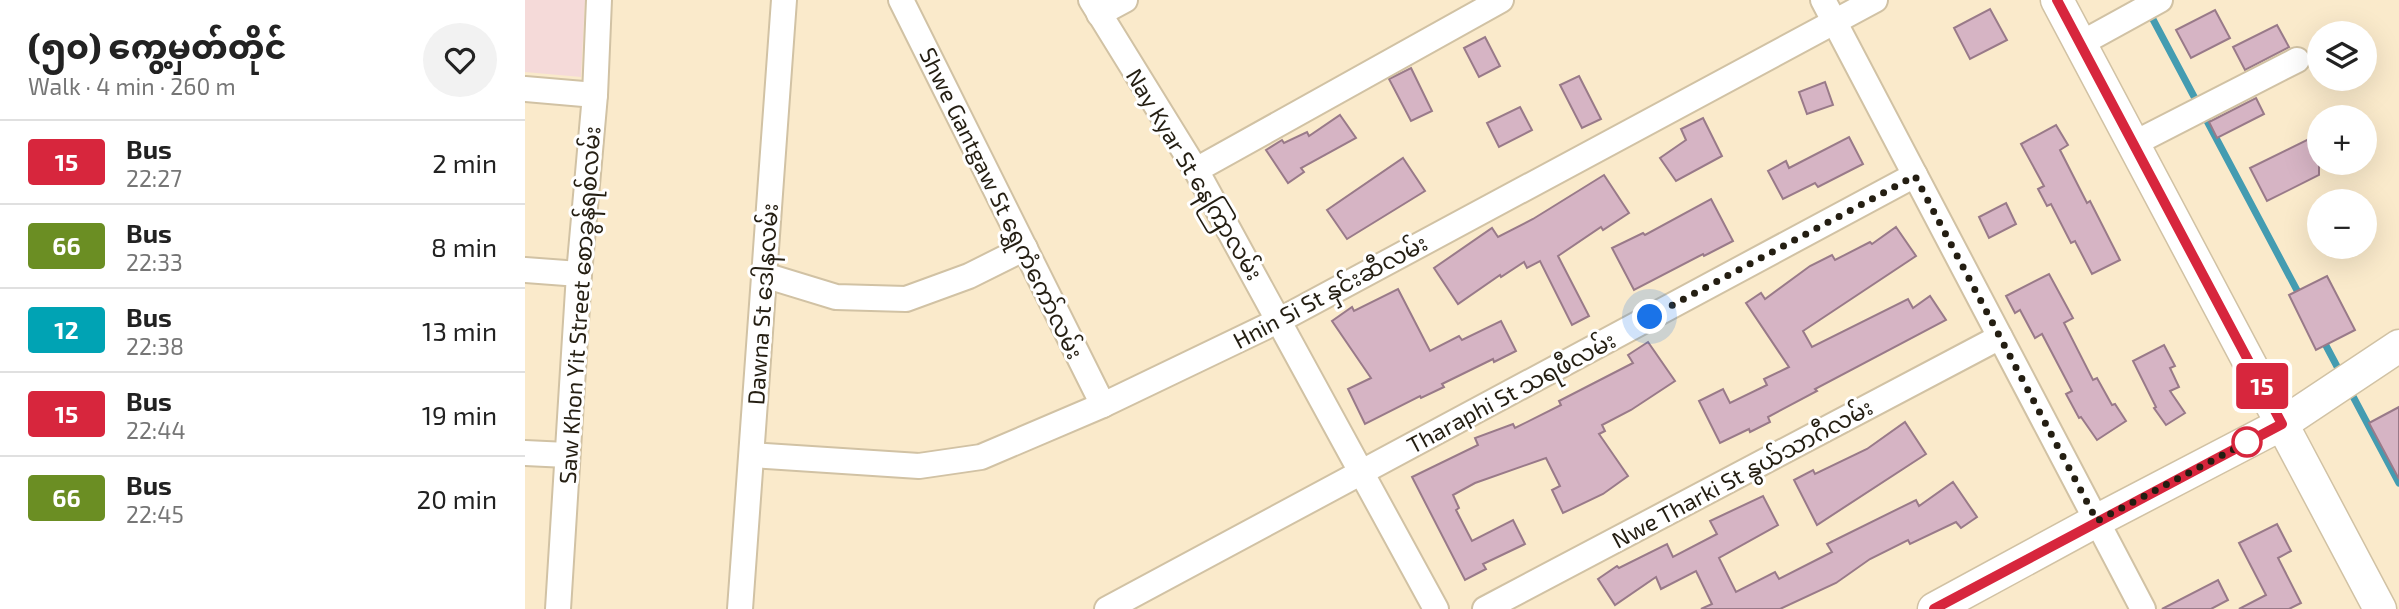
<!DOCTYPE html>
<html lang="en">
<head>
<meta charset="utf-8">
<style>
  body { margin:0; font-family:"Exo 2","Noto Sans Myanmar",sans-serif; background:#f2f2f2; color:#222; height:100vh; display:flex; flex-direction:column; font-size:26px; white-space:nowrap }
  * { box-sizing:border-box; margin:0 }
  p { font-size:23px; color:#767676 }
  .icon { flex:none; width:38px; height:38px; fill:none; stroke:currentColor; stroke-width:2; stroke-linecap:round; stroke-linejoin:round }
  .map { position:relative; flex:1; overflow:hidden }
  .side { display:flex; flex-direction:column; background:#fff; width:525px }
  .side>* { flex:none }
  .badge { padding:0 14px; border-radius:5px; font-size:24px; line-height:46px }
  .fabs { position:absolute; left:1782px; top:21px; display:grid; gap:14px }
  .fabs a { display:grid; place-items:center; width:70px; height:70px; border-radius:50%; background:#fff; box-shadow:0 7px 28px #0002; font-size:35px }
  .you { position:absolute; width:35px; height:35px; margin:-18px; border:5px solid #fff; border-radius:50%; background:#1a73e8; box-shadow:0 0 0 10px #1a73e833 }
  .map>.badge { position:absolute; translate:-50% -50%; box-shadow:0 0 0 4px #fff }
  .round { display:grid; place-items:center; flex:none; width:74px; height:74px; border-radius:37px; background:#f2f2f2 }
  .summary { display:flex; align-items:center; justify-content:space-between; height:119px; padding:0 28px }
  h1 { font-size:33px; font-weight:800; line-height:52px }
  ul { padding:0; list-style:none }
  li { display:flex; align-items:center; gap:21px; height:84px; padding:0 28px; border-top:2px solid #e0e0e0 }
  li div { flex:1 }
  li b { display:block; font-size:26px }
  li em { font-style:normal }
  li .badge { min-width:77px; font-weight:700; text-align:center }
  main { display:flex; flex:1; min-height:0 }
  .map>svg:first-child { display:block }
  .education { fill:#f5dad9 }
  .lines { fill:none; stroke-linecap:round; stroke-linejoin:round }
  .stream { stroke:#449cb1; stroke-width:7 }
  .building { fill:#d6b4c4; stroke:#997a89; stroke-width:2 }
  .minor-casing { stroke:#d1c2a4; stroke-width:28 }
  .major-casing { stroke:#d1c2a4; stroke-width:35 }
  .minor { stroke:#fff; stroke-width:24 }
  .major { stroke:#fff; stroke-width:32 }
  .line-casing { stroke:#fff; stroke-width:16 }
  .line { stroke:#d7263d; stroke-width:10 }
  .walk { stroke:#241e12; stroke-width:7; stroke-dasharray:0 12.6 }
  .stop-dot { fill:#fff; stroke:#d7263d; stroke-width:3.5 }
  .labels { text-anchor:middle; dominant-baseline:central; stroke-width:6; stroke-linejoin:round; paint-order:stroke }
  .street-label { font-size:23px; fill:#241e12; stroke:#fff }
</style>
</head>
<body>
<main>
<section class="side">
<div class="summary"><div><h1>(၅၀) ကွေ့မှတ်တိုင်</h1><p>Walk · 4 min · 260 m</p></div><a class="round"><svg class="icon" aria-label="heart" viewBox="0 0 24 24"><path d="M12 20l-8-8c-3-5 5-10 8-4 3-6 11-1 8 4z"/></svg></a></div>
<ul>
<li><span class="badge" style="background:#d7263d;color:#fff">15</span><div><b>Bus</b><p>22:27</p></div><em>2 min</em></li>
<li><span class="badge" style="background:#6b8e23;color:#fff">66</span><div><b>Bus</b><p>22:33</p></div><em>8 min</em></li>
<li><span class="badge" style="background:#00a3b4;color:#fff">12</span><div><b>Bus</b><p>22:38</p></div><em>13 min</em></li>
<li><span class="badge" style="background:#d7263d;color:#fff">15</span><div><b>Bus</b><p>22:44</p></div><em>19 min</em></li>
<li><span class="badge" style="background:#6b8e23;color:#fff">66</span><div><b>Bus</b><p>22:45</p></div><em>20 min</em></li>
</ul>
</section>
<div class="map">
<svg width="1874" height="609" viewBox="0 0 1874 609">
  <rect width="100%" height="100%" fill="#faeacb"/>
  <!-- education -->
  <polygon class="education" points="0,0 60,0 56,77 0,72"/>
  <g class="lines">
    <!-- stream -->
    <g class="stream">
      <polyline points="1623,10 1775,296"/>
      <polyline points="1797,338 1816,374"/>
      <polyline points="1823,387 1874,483"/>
    </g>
  </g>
  <!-- building -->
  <g class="building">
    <polygon points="1465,9 1482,40 1445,59 1429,28"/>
    <polygon points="1690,10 1705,38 1666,58 1651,30"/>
    <polygon points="1752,25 1764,47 1720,70 1708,47"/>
    <polygon points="960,37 975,66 954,77 939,48"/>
    <polygon points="886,68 907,111 886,121 864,79"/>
    <polygon points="1054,76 1076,119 1057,128 1035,85"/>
    <polygon points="1300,82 1308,105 1282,114 1274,92"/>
    <polygon points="1731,98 1739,114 1692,138 1684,122"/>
    <polygon points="995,107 1007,130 974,147 962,123"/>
    <polygon points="815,115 831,138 776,168 779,172 763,183 741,150 757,140 759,143 782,132 784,136"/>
    <polygon points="1178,118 1197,156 1151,181 1135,158 1161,140 1156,129"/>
    <polygon points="1531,125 1543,145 1535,150 1562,203 1565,201 1595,260 1567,274 1550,241 1546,243 1526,204 1522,206 1513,189 1519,186 1496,144"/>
    <polygon points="1794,134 1794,175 1742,201 1725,168"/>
    <polygon points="1324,137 1338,164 1293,187 1290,183 1258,199 1243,171 1261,161 1264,168"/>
    <polygon points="878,158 900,191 822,239 802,210"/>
    <polygon points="1079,175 1104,213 1078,230 1076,227 1033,256 1064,316 1047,325 1015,261 1002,268 999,262 976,277 975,275 933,304 909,268 967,228 973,237 1008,219"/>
    <polygon points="1186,199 1208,241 1179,256 1178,254 1109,290 1087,248 1118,233 1120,235"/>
    <polygon points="1481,203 1491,224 1464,238 1454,217"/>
    <polygon points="1371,227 1391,256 1278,331 1287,347 1383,299 1388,308 1405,296 1421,320 1290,389 1292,391 1243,417 1245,422 1225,432 1224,429 1195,443 1174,401 1198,389 1205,403 1242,385 1239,379 1264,367 1221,303 1236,293 1240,299 1285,266 1307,255 1310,260 1345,242 1347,244"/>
    <polygon points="1524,274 1548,318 1539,323 1568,380 1572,378 1587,405 1590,404 1601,421 1572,440 1556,417 1554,418 1541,394 1547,391 1517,334 1510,338 1495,310 1490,313 1481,296"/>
    <polygon points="1802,276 1830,330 1791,350 1764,295"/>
    <polygon points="873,289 905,351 934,336 937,340 976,321 991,351 969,362 968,359 917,384 919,387 896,398 895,396 840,424 823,389 846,378 807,321 827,307 829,311"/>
    <polygon points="1123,342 1150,381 1106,410 1077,425 1080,431 1074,434 1103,476 1078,494 1038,513 1027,490 1035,486 1021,458 950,483 928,495 934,508 931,510 947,541 988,520 1000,544 958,564 961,569 940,580 887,477 953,445 950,438 988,424 990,428 1036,405 1034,401 1108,363 1103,355"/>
    <polygon points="1639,345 1650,366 1645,368 1654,387 1645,391 1660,413 1641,425 1629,408 1631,407 1608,361"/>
    <polygon points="1874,407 1874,479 1844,423"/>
    <polygon points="1380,422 1401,454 1292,525 1269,480 1288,470 1290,474 1342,449"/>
    <polygon points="1428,482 1452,517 1436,528 1431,522 1385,544 1383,540 1345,559 1311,583 1255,609 1176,609 1187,604 1171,571 1136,589 1131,577 1090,605 1073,579 1092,566 1094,568 1142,544 1148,557 1192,534 1185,521 1238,496 1253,525 1194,558 1211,592 1250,572 1254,579 1307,552 1302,544 1391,500 1394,506"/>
    <polygon points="1752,524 1766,551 1753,558 1776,603 1764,609 1714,609 1741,595 1714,543"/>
    <polygon points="1693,580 1703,600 1686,609 1637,609"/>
  </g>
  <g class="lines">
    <!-- minor casing -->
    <g class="minor-casing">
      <g id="minor">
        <polyline points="376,0 578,405"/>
        <polyline points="566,0 671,170 911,609"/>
        <polyline points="1298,0 1618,609"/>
        <polyline points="574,14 600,0"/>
        <polyline points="1555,44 1635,0"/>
        <polyline points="0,89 70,95"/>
        <polyline points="1608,144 1772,60"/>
        <polyline points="671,170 976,0"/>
        <polyline points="0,270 54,274"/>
        <polyline points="239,275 311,297 381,299 444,276 500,248"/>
        <polyline points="0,453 42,455"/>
        <polyline points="227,455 394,466 456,457 578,405 755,320 1350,0"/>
        <polyline points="33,609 54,274 70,95 74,0"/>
        <polyline points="215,609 259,0"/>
        <polyline points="582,609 1390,175"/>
        <polyline points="960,609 1475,337"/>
      </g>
    </g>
    <!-- major casing -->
    <g class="major-casing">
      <g id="major">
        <polyline points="1532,0 1855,609"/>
        <polyline points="1409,609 1571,521 1757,424 1874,346"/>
      </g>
    </g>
    <!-- minor -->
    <use href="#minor" class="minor"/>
    <!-- major -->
    <use href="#major" class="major"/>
  </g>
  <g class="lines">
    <!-- line casing -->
    <g class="line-casing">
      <polyline id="line" points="1409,609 1757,424 1532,0"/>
    </g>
    <!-- line -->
    <use href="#line" class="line"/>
    <!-- walk -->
    <polyline class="walk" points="1125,317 1390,176 1572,521 1734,436 1722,442"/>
  </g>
  <!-- markers -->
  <circle class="stop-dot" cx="1722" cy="442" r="14"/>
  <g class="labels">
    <!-- street labels -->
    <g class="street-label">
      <text transform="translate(670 174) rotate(59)">Nay Kyar St နေကြာလမ်း</text>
      <text transform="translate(477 203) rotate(64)">Shwe Gantgaw St ရွှေကံကော်လမ်း</text>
      <text transform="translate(805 291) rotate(-28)">Hnin Si St နှင်းဆီလမ်း</text>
      <text transform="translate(237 304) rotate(-86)">Dawna St ဒေါနလမ်း</text>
      <text transform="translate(54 305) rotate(-86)">Saw Khon Yit Street စောခွန်ရစ်လမ်း</text>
      <text transform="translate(986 392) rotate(-28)">Tharaphi St သရဖီလမ်း</text>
      <text transform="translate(1217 473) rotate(-28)">Nwe Tharki St နွယ်သာဂီလမ်း</text>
    </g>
  </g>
</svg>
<div class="fabs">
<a><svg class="icon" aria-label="layers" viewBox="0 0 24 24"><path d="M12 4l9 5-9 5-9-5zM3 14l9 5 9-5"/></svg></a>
<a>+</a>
<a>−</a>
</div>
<div class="you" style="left:1125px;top:317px"></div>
<b class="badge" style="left:1737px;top:386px;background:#d7263d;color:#fff">15</b>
</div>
</main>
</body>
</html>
